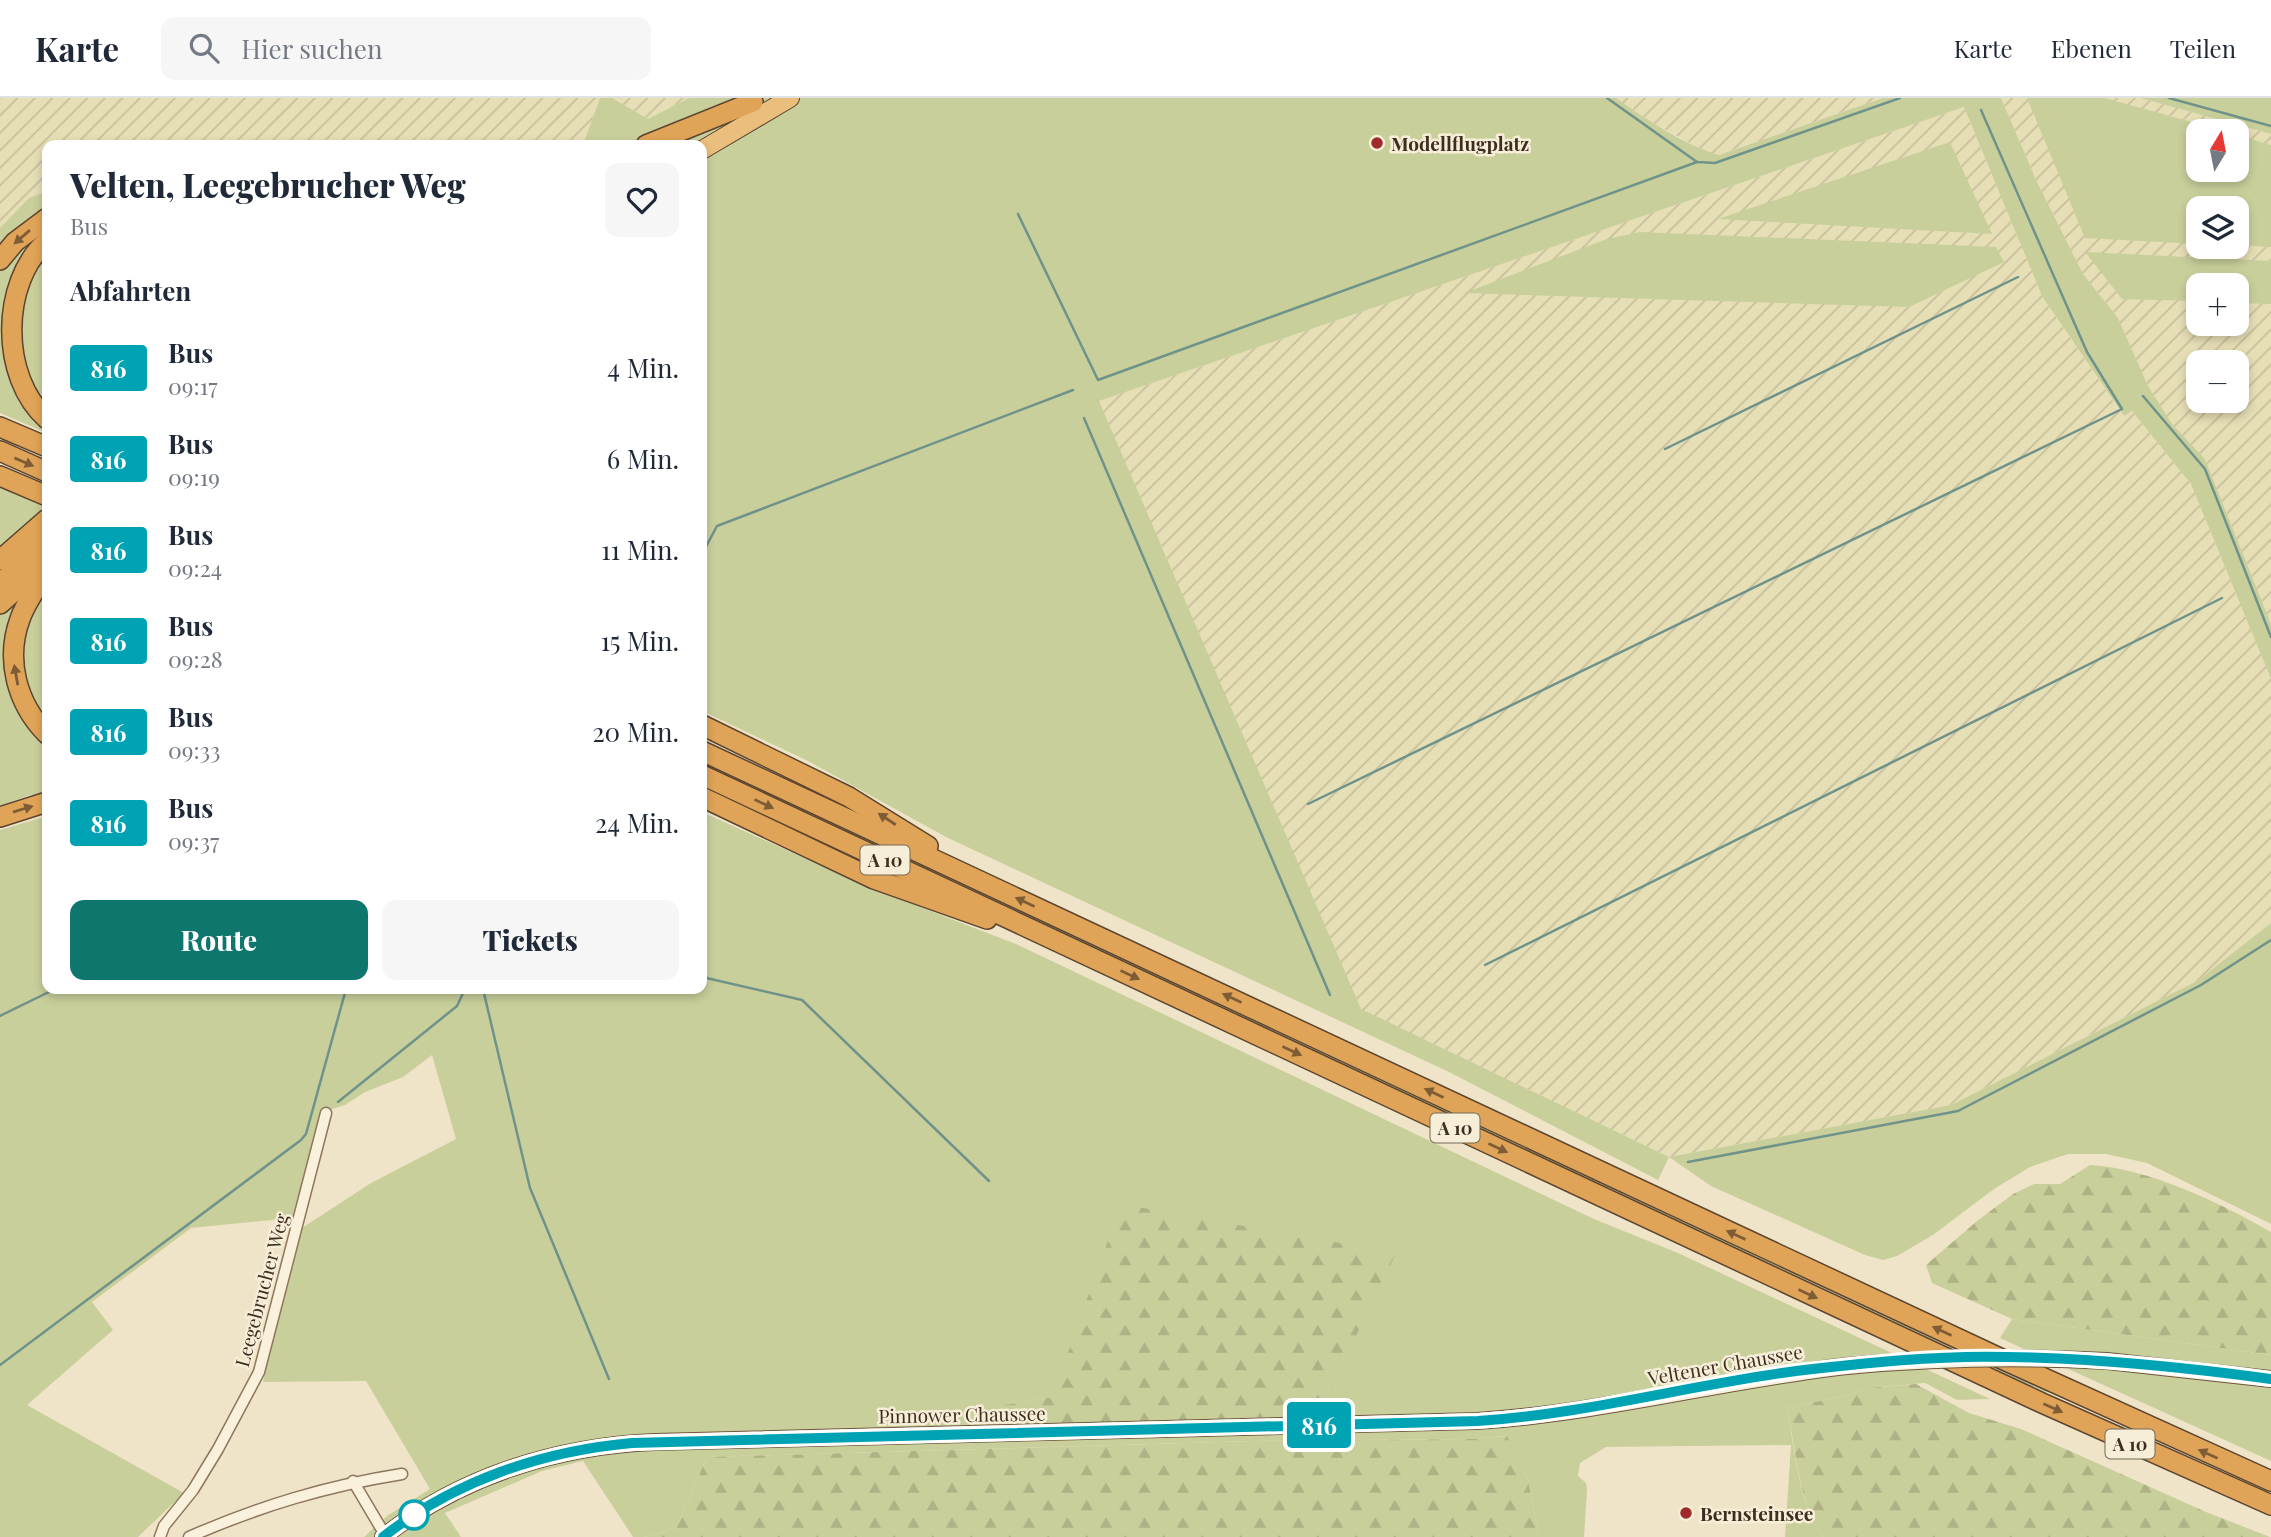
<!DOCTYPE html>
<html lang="de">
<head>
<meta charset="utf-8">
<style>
  body { margin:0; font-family:"Playfair Display",serif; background:#f6f6f7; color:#1f2937; height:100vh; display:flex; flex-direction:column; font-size:26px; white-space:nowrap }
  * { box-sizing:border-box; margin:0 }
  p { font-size:23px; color:#747a83 }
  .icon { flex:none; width:38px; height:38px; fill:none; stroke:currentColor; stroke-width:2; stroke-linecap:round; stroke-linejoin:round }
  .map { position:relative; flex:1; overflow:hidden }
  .sheet { position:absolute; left:42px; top:42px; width:665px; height:854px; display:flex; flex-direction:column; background:#fff; border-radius:14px; box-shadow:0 4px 10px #0003 }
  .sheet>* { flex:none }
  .badge { padding:0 14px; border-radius:5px; font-size:24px; line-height:46px }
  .needle { width:46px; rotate:10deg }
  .fabs { position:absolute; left:2186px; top:21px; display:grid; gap:14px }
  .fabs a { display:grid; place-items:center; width:63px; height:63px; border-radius:14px; background:#fff; box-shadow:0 4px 10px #0003; font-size:35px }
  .map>.badge { position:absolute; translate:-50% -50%; box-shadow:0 0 0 4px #fff }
  h2 { padding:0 28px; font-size:26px; line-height:63px }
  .round { display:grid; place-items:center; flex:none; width:74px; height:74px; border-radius:14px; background:#f6f6f7 }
  .overview { display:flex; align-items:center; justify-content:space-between; height:119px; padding:0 28px }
  h1 { font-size:33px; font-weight:800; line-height:52px }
  .button { display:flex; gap:14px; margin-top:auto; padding:14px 28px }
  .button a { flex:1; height:80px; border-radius:14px; background:#0f766e; color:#fff; font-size:28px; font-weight:800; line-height:80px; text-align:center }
  .button a+a { background:#f6f6f7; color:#1f2937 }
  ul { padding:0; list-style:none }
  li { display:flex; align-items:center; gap:21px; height:91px; padding:0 28px }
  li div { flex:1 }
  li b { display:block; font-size:26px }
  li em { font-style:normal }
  li .badge { min-width:77px; font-weight:700; text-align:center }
  header { display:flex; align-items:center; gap:42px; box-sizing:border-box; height:98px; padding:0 35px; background:#fff; border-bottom:2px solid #e0e1e3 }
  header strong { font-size:33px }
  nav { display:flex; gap:38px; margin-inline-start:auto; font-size:24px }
  .search { width:490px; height:63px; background:#f6f6f7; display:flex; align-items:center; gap:18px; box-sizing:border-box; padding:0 24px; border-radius:14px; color:#747a83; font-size:26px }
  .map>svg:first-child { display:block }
  .farmland { fill:url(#farmland-furrows); fill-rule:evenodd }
  .grass { fill:#c9cf9b; fill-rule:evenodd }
  .forest { fill:url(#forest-firs) }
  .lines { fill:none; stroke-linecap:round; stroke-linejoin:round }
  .stream { stroke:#6f938a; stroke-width:2.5 }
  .minor-casing { stroke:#8d765c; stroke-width:13 }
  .secondary-casing { stroke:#6f573f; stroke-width:18 }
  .trunk-casing { stroke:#5b4430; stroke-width:20 }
  .motorway-casing { stroke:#5b4430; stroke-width:22 }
  .minor { stroke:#faf1dc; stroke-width:10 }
  .secondary { stroke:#faf1dc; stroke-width:16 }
  .trunk { stroke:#eabe7c; stroke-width:18 }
  .motorway { stroke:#e0a458; stroke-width:19 }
  .secondary-bridge-casing { stroke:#6f573f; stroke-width:18; stroke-linecap:butt }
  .secondary-bridge { stroke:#faf1dc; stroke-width:16 }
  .oneway { fill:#7e5d36 }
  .line-casing { stroke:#fff; stroke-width:16 }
  .line { stroke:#00a3b4; stroke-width:10 }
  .poi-dot { fill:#9e2a2b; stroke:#f7eed8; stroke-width:2.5 }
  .stop-dot { fill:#fff; stroke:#00a3b4; stroke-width:3.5 }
  .labels { text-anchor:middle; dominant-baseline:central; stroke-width:5; stroke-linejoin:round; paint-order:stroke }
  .shield { fill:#f7eed8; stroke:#756857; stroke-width:2 }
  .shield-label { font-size:18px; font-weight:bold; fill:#3d2e20 }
  .poi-label { font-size:19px; font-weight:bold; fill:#3d2e20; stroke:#f7eed8; text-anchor:start }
  .street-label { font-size:19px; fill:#3d2e20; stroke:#f7eed8 }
</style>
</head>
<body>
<header>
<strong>Karte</strong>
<div class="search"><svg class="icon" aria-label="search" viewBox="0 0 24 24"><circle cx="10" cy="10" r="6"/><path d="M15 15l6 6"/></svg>Hier suchen</div>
<nav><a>Karte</a><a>Ebenen</a><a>Teilen</a></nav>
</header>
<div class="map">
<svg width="2271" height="1439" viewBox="0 0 2271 1439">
  <defs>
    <pattern id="farmland-furrows" width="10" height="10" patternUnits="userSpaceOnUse" patternTransform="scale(1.75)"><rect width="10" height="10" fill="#e6deb5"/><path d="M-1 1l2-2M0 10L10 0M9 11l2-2" fill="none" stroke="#c6bf9b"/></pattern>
    <pattern id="forest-firs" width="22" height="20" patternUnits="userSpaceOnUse" patternTransform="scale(1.75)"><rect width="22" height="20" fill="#c9cf9b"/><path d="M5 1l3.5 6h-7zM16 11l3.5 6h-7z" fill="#aeb285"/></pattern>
  </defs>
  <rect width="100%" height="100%" fill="#f0e4c8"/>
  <!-- farmland -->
  <g class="farmland">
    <polygon points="0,0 600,0 584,44 579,47 47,47 47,93 29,100 0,130"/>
    <polygon points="612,0 689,0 648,21"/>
    <polygon points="1616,0 1883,0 1719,57 1703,52 1651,24"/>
    <path d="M2001,0h139l131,36v490l-66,-165 -33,-35 -24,-38 -30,-68 -35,-44 -46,-92zM2198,33h38v39h-38zM2198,110h38v39h-38zM2198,187h38v39h-38zM2198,264h38v39h-38z"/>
    <polygon points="1964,9 2042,198 2123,318 2132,313 2191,386 2271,581 2271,825 2197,883 1951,1007 1669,1059 1360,911 1099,303"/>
  </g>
  <!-- grass -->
  <g class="grass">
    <path d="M600,0h12l36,21 41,-21h927c32,22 66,46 103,57l164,-57h118l36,84 46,92 35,44 30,68 24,38 33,35 66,165v55l-80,-195 -59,-73 -8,5 -82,-120 -78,-189 -865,294 262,608 308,148 282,-52 246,-124 74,-58v301l-124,-61 -41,-9h-38l-38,13 -36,22 -61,46 -36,21 -14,4 -18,-5 -154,-69 -42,-29 -11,23 -209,-108 -503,-235 -138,-76 -106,-50v-566h-123l5,-3z"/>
    <polygon points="2027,0 2105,0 2224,33 2198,33 2198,72 2236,72 2237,37 2271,47 2271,149 2237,147 2236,110 2198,110 2198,146 2085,140"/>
    <polygon points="2140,0 2271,0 2271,36"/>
    <polygon points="1950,44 1992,136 1718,121"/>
    <polygon points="47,93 47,335 0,315 0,130 29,100"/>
    <polygon points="1640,134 1996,149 2004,164 1909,209 1464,195 1607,141"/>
    <polygon points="2085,154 2271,163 2271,206 2237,205 2236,187 2198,187 2198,203 2122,201"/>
    <polygon points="0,385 47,405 47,410 33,421 47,427 47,484 8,541 47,645 47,694 27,698 0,708"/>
    <polygon points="47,486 47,626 42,620 21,575 24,525"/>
    <polygon points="702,662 2047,1292 2045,1297 702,668"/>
    <path d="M702,714l171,77 143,55 578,275 84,34 312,146 -33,1 -32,-17 -59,5 -14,6 -65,14c8,42 11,93 36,129h-38l6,-92 -185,2 -26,16 -2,13 8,7 1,6 -3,48h-45l-11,-57 -22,-44 -35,3 -218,2 -546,16 -31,71 -32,9h-11l-50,-76 -41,10 -97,42 16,24h-97l23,-21 43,-27 -64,-108 -103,1 36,-152 72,-47 85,-44 -24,-84 -29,22 -38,15 -20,13 -16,5 -13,24 -24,84 -101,10 -99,74 21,28 -86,75 157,88 -46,44h-138v-707l47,-14v173h655zM1052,1299l264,22 -442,9z"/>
    <polygon points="2012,1221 2271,1257 2271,1363 2000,1240"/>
  </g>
  <!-- forest -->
  <g class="forest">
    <path d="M2090,1067c58,3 131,38 181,67v123l-259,-36 -80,-36 -6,-18 51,-44 36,-27 21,-10h26z"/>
    <polygon points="1121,1106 1396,1155 1316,1321 867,1330 1052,1299"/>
    <path d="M1916,1286l53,29 52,16 185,83 64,25h-447c-25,-36 -27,-87 -36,-129l65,-14 14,-6z"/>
    <polygon points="1507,1338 1528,1382 1539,1439 644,1439 676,1430 707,1359 1253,1343 1471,1341"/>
  </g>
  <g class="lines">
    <!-- stream -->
    <g class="stream">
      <polyline points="1607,0 1697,64 1715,65 1900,0"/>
      <polyline points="2169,0 2271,28"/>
      <polyline points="1018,116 1098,282 1697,64"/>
      <polyline points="2143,298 2205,371 2271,539"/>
      <polyline points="1084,320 1330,897"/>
      <polyline points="1665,351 2018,179"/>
      <polyline points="702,456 717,428 1073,292"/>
      <polyline points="1308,706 2122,311 2087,254 1981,12"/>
      <polyline points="1485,867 2222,500"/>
      <polyline points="702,879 802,902 989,1083"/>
      <polyline points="483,891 530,1090 609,1281"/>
      <polyline points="0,918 55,891"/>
      <polyline points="338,1004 457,908 465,891"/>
      <polyline points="1688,1064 1958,1013 2201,887 2271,842"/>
      <polyline points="0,1267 301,1042 306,1036 346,891"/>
    </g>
    <!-- minor casing -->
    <g class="minor-casing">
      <g id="minor">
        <polyline points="353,1383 385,1437"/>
        <polyline points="160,1439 164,1428 193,1392 218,1351 259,1274 326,1015"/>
        <path d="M189,1439c71,-31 137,-51 213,-63"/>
      </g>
    </g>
    <!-- secondary casing -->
    <g class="secondary-casing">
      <g id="secondary">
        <polyline points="2107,1263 2271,1281"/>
        <path d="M383,1439c78,-61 174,-91 272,-95l822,-21c125,-8 246,-41 370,-55"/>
      </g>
    </g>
    <!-- trunk casing -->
    <g class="trunk-casing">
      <polyline id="trunk" points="702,52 790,0"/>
    </g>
    <!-- motorway casing -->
    <g class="motorway-casing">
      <g id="motorway">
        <polyline points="646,47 753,4"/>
        <path d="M47,143c-47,41 -47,137 0,178"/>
        <polyline points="0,162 15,144 47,120"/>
        <polyline points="0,329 47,349"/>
        <polyline points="0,353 47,374"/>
        <polyline points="0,378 47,398"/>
        <polyline points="0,462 47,421"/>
        <path d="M47,474c-10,15 -21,30 -27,47 -15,41 -3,85 27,115"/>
        <polyline points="0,485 47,445"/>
        <polyline points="0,506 43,467"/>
        <polyline points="702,627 849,699 928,748"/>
        <polyline points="702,653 2004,1262 2271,1383"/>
        <polyline points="702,677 2042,1305 2271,1407"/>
        <polyline points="702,699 874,781 987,821"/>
        <polyline points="0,719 47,704"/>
      </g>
    </g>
    <!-- minor -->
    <use href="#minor" class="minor"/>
    <!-- secondary -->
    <use href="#secondary" class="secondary"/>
    <!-- trunk -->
    <use href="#trunk" class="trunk"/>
    <!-- motorway -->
    <use href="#motorway" class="motorway"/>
    <!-- secondary-bridge casing -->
    <g class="secondary-bridge-casing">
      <path id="secondary-bridge" d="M1847,1268c87,-8 173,-10 260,-5"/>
    </g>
    <!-- secondary-bridge -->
    <use href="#secondary-bridge" class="secondary-bridge"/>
  </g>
  <!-- one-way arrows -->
  <defs><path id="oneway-solid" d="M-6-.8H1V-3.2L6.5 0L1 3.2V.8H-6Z" transform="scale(1.75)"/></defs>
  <g class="oneway">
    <use href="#oneway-solid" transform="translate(22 139) rotate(139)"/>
    <use href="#oneway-solid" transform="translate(24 364) rotate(23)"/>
    <use href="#oneway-solid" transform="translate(16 577) rotate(-100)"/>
    <use href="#oneway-solid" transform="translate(764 706) rotate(25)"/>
    <use href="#oneway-solid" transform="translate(23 711) rotate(-17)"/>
    <use href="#oneway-solid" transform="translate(887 721) rotate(-147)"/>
    <use href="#oneway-solid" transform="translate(1025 804) rotate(-155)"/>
    <use href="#oneway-solid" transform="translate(1130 877) rotate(25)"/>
    <use href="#oneway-solid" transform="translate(1232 900) rotate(-155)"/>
    <use href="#oneway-solid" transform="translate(1292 953) rotate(25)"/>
    <use href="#oneway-solid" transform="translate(1434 995) rotate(-155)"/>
    <use href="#oneway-solid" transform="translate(1498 1050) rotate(25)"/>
    <use href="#oneway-solid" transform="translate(1736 1137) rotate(-155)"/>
    <use href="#oneway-solid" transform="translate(1808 1196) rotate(25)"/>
    <use href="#oneway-solid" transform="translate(1942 1233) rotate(-155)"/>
    <use href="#oneway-solid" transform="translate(2053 1310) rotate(24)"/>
    <use href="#oneway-solid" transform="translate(2208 1356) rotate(-156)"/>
  </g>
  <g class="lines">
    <!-- line casing -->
    <g class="line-casing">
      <path id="line" d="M383,1439c71,-56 159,-86 249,-94l846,-22c108,-7 211,-36 318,-50 70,-8 141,-16 211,-14 89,1 176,10 264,22"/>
    </g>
    <!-- line -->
    <use href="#line" class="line"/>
  </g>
  <!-- markers -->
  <g class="poi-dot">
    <circle cx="1377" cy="45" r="7"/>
    <circle cx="1686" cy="1415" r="7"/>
  </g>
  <circle class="stop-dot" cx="414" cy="1417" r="14"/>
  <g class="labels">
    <!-- shield labels -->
    <g class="shield">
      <rect x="860.5" y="747.5" width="49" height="29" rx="5"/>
      <rect x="1430.5" y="1015.5" width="49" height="29" rx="5"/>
      <rect x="2105.5" y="1331.5" width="49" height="29" rx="5"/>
    </g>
    <g class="shield-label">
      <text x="885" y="762">A 10</text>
      <text x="1455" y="1030">A 10</text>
      <text x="2130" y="1346">A 10</text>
    </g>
    <!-- poi labels -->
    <g class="poi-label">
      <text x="1391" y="45">Modellflugplatz</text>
      <text x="1700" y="1415">Bernsteinsee</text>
    </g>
    <!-- street labels -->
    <g class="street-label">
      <text transform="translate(261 1192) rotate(-75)">Leegebrucher Weg</text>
      <text transform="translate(1725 1266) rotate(-10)">Veltener Chaussee</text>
      <text transform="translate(962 1316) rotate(-1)">Pinnower Chaussee</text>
    </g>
  </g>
</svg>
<div class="fabs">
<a><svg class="needle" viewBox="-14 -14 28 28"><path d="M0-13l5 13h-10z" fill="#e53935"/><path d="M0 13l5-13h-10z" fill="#747a83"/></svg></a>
<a><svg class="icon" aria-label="layers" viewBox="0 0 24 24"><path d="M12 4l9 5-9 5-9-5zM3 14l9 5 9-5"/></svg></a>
<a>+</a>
<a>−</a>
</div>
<b class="badge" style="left:1319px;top:1327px;background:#00a3b4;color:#fff">816</b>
<section class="sheet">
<div class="overview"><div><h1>Velten, Leegebrucher Weg</h1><p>Bus</p></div><a class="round"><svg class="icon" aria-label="heart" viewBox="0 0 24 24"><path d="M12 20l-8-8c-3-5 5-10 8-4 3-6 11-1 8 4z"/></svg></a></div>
<h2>Abfahrten</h2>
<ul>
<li><span class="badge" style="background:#00a3b4;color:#fff">816</span><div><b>Bus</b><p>09:17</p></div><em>4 Min.</em></li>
<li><span class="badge" style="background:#00a3b4;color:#fff">816</span><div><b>Bus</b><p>09:19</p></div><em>6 Min.</em></li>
<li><span class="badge" style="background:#00a3b4;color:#fff">816</span><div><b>Bus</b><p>09:24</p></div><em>11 Min.</em></li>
<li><span class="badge" style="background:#00a3b4;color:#fff">816</span><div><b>Bus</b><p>09:28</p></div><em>15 Min.</em></li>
<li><span class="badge" style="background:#00a3b4;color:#fff">816</span><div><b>Bus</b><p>09:33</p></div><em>20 Min.</em></li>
<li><span class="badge" style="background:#00a3b4;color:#fff">816</span><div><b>Bus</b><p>09:37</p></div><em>24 Min.</em></li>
</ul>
<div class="button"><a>Route</a><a>Tickets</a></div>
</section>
</div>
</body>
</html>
